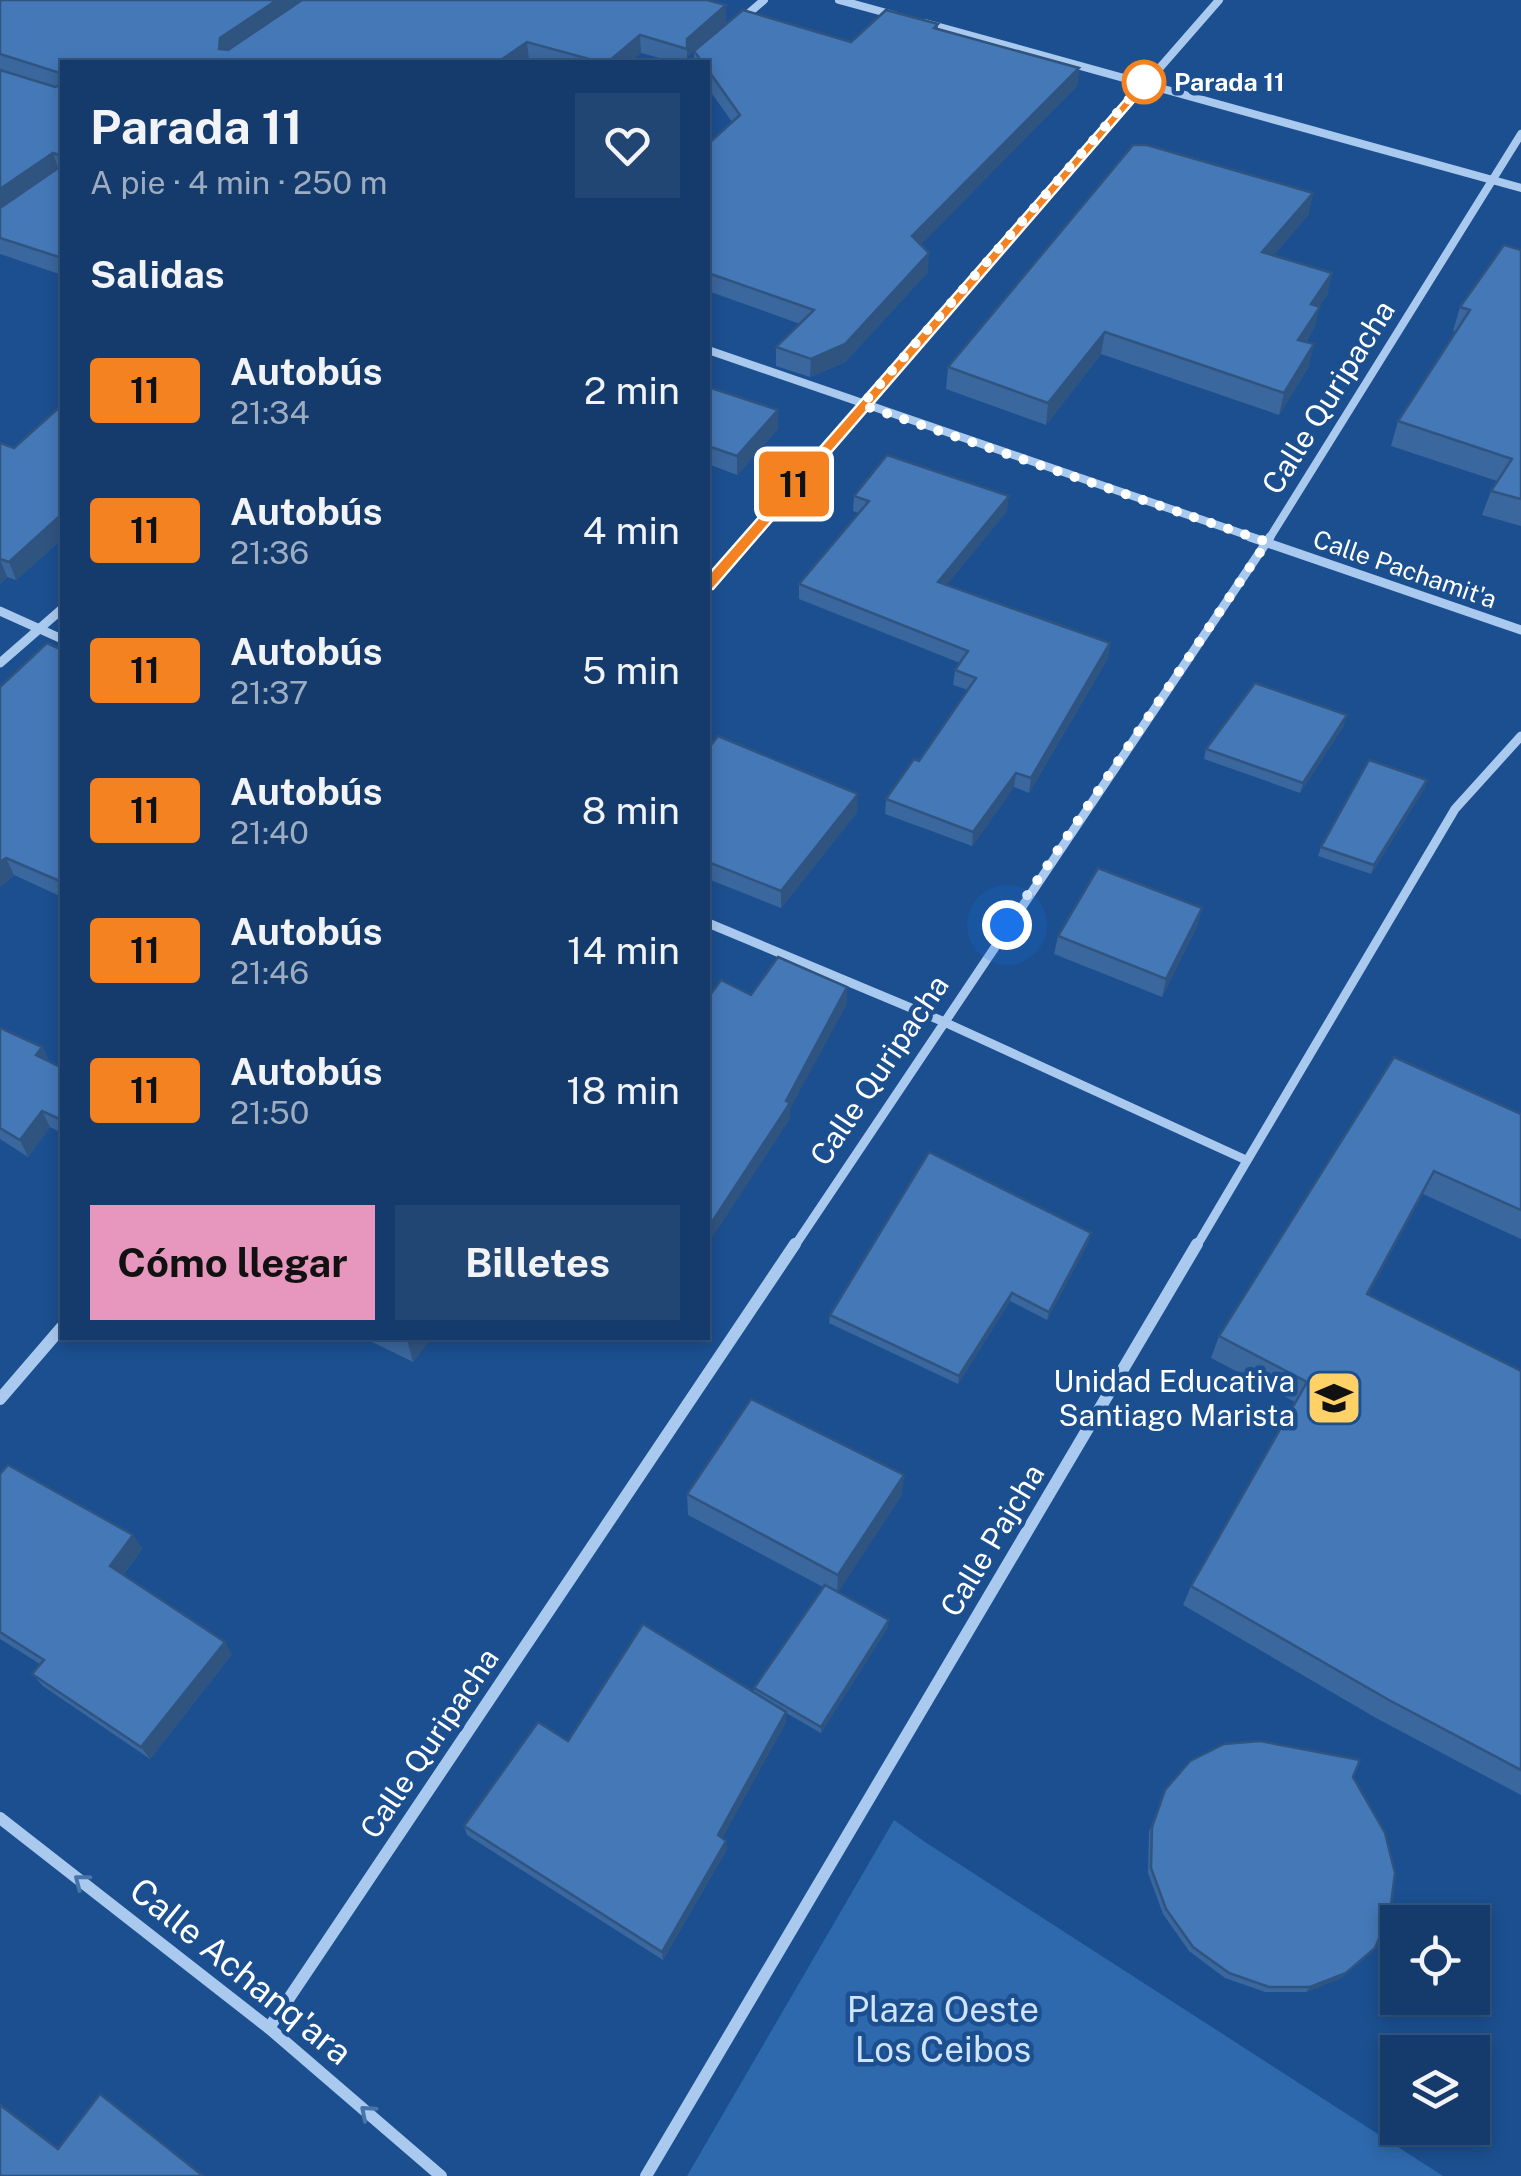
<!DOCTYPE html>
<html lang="es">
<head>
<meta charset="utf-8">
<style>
  body { margin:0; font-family:"Public Sans",sans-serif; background:#214673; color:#f1f3f6; height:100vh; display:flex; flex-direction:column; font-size:38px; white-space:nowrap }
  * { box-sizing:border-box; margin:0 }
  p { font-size:32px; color:#9dadc1 }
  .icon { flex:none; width:55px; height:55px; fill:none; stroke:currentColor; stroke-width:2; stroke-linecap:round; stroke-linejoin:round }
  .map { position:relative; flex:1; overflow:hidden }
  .panel { position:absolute; left:60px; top:60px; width:650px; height:1280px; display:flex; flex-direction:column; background:#143b6b; border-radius:0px; box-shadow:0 5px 15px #0003,0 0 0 2px #33557e }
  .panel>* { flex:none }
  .badge { padding:0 20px; border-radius:8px; font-size:35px; line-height:65px }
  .controls { position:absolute; left:1380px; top:1905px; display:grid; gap:20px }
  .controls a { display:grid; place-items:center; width:110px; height:110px; border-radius:0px; background:#143b6b; box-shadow:0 5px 15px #0003,0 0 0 2px #33557e; font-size:50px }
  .you { position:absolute; width:50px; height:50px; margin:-25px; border:8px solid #fff; border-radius:50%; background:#1a73e8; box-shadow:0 0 0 15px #1a73e833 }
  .map>.badge { position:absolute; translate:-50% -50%; box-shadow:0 0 0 5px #fff }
  h2 { padding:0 30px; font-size:38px; line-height:90px }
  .round { display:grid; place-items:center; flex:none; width:105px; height:105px; border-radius:0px; background:#214673 }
  .summary { display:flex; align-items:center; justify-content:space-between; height:170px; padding:0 30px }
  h1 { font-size:48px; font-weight:700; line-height:75px }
  .action { display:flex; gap:20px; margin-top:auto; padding:20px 30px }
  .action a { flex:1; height:115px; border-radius:0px; background:#e797bd; color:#111; font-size:40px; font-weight:700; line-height:115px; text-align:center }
  .action a+a { background:#214673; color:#f1f3f6 }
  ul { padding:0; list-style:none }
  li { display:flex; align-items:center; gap:30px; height:140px; padding:0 30px }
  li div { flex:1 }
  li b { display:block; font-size:38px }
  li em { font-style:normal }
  li .badge { min-width:110px; font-weight:700; text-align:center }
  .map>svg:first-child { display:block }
  .green { fill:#2e69ad }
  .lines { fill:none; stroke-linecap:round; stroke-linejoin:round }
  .minor-far2 { stroke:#a9c9ee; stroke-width:8 }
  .minor-far1 { stroke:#a9c9ee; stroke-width:9 }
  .minor { stroke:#a9c9ee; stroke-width:12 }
  .wall { fill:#3a679d }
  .shaded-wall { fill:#305480 }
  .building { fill:#4478b7; stroke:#305480; stroke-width:2.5 }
  .oneway { stroke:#4674ac }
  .line { fill:#f58220; stroke:#fff; stroke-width:2.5 }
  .walk { stroke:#fff; stroke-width:10; stroke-dasharray:0 18 }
  .stop-dot { fill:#fff; stroke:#f58220; stroke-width:5 }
  .labels { text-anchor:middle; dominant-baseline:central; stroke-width:9; stroke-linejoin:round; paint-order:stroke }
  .far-stop-label { font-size:25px; font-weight:bold; fill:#fff; stroke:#1b4f8f; text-anchor:start }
  .far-street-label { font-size:25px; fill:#fff; stroke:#1b4f8f }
  .street-label { font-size:30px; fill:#fff; stroke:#1b4f8f }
  .poi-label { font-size:30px; fill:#fff; stroke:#1b4f8f; text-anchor:end }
  .near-street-label { font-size:35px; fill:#fff; stroke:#1b4f8f }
  .near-park-label { font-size:35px; fill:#cfe3fa; stroke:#1b4f8f }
</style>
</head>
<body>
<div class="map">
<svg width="1521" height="2176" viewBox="0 0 1521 2176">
  <rect width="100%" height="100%" fill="#1b4f8f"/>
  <!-- green -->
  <polygon class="green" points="894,1820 925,1842 1443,2176 687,2176"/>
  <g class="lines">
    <!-- minor-far2 -->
    <g class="minor-far2">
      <polyline points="839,0 894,15"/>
      <polyline points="742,19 764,0"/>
      <polyline points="925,23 1521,188"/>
      <polyline points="708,350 1258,539"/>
      <polyline points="748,539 1219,0"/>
      <polyline points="1269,539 1521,134"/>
    </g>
    <!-- minor-far1 -->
    <g class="minor-far1">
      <polyline points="1250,537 1521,630"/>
      <polyline points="708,585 750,537"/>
      <polyline points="0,611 62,639"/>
      <polyline points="0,663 62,609"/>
      <polyline points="708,923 942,1021 1246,1160"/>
      <polyline points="794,1247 1270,537"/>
      <polyline points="1196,1247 1455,809 1521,736"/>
    </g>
    <!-- minor -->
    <g class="minor">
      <polyline points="0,1399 62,1327"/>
      <polyline points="0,1818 269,2028 441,2176"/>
      <polyline points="269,2028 795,1244"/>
      <polyline points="646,2176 1197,1244"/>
    </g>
  </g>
  <!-- wall -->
  <g class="wall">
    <polygon points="0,0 726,23 698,48 851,42 938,24 938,30 1079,68 1077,86 920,245 928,272 845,362 810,377 776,366 776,347 800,324 708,291 708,144 732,122 708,88 708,62 694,62 694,51 687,57 687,62 674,62 641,53 630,62 539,62 529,60 62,62 62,275 0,254"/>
    <polygon points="1313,193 1308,215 1273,256 1332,273 1327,295 1319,306 1314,328 1306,342 1309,366 1279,415 1101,354 1046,425 946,389 948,367"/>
    <polygon points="1521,250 1521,526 1482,515 1491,491 1497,481 1391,446 1398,421 1456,332 1453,331 1460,307"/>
    <polygon points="708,387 778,429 737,475 708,464"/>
    <polygon points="62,405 62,539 16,580 7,577 0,584 0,443 14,448"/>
    <polygon points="854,496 1007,511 946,585 1110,643 1108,658 1029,793 1014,787 972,846 885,814 886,799 919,761 968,690 953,685 955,670 960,663 799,599 799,584 859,513 853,511"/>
    <polygon points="62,650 62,897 14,875 0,887 0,687"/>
    <polygon points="1344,725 1300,793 1204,759 1206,749"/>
    <polygon points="708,749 857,812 781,908 708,879"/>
    <polygon points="1427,780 1424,789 1371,874 1318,856 1321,847"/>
    <polygon points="1202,908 1197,926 1162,997 1054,954 1058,936"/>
    <polygon points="0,1028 42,1047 49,1061 62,1068 62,1133 50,1127 28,1157 0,1139"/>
    <polygon points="1394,1057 1521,1114 1521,1239 1423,1194 1368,1295 1521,1371 1521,1795 1376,1718 1183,1605 1191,1586 1295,1402 1211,1358 1219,1336"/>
    <polygon points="1091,1233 1089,1241 1047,1320 1010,1301 958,1384 829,1323 830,1315"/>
    <polygon points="364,1338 431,1338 413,1362"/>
    <polygon points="0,1474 133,1535 142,1549 123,1575 232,1654 150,1759 43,1686 32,1674 40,1664 0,1639"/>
    <polygon points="904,1475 901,1496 838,1592 888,1627 821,1733 786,1713 786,1722 722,1838 727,1849 663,1960 467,1835 464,1826 568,1741 754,1693 754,1688 823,1587 688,1515 687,1494"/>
    <polygon points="1353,1777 1370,1953 1341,1978 1306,1992 1265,1992 1225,1978 1189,1951 1163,1914 1148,1873 1149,1832 1165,1790"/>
  </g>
  <!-- shaded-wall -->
  <g class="shaded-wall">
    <polygon points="277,0 307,0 223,62 219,49 220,38"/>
    <polygon points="726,5 726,23 687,57 687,39"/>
    <polygon points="640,35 641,53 630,62 608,62"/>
    <polygon points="527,42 529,60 525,62 498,62"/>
    <polygon points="1079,68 1077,86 911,255 912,236"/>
    <polygon points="53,153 59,171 0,212 0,189"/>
    <polygon points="1313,193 1308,215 1258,274 1262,252"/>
    <polygon points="929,253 928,272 845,362 810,377 811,359"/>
    <polygon points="1332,273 1327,295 1305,326 1311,304"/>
    <polygon points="1320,307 1314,328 1293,362 1298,340"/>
    <polygon points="1105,332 1101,354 1046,425 1048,403"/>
    <polygon points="1314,344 1309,366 1279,415 1284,393"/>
    <polygon points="778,410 778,429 737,475 737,456"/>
    <polygon points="1009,496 1007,511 936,597 938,582"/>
    <polygon points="62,514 62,539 16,580 9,562"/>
    <polygon points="0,559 7,577 0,584"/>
    <polygon points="1110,643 1108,658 1029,793 1031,778"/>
    <polygon points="1347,715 1344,725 1300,793 1303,783"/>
    <polygon points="1016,773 1014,787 972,846 973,832"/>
    <polygon points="1427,780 1424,789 1371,874 1374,865"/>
    <polygon points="858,794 857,812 781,908 781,891"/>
    <polygon points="6,858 14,875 0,887 0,862"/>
    <polygon points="1202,908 1197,926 1162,997 1166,979"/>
    <polygon points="847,987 847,1004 790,1109 790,1119 708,1244 708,1228 786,1101"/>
    <polygon points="42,1047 50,1064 36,1055"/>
    <polygon points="42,1111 50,1127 28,1157 20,1140"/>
    <polygon points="1434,1171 1423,1194 1356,1317 1367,1294"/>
    <polygon points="1091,1233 1089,1241 1047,1320 1049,1312"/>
    <polygon points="1012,1293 1010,1301 958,1384 959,1376"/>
    <polygon points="408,1338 431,1338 413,1362 407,1340"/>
    <polygon points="904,1475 901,1496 837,1594 838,1575"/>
    <polygon points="133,1535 142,1549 119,1580 110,1566"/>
    <polygon points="889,1620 888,1627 821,1733 821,1727"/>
    <polygon points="225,1642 232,1654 150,1759 141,1747"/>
    <polygon points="786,1712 786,1722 719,1844 718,1835"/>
    <polygon points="726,1841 727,1849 663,1960 662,1952"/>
    <polygon points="1375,1948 1341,1978 1306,1992 1310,1987"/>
    <polygon points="0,2103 69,2156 58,2149 0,2105"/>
  </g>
  <!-- building -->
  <g class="building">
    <polygon points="0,0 277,0 220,38 219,49 228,50 302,0 707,0 726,5 687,39 687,49 640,35 608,62 600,62 527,42 498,62 62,62 62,80 60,73 0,54"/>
    <polygon points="743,10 851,42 886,10 938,24 934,28 1079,68 912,236 929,253 845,344 811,359 776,347 814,310 708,273 708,144 740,115 708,70 708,62 702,62 694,51"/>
    <polygon points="0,70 55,87 62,84 62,156 53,153 0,189"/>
    <polygon points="1133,145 1147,145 1313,193 1262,252 1332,273 1311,304 1320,307 1298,340 1314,344 1284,393 1105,332 1048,403 948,367"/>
    <polygon points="62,160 62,258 0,238 0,208 61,166"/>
    <polygon points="1504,245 1521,250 1521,499 1491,491 1512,459 1398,421 1470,310 1460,307"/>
    <polygon points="708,387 778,410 737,456 708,446"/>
    <polygon points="62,405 62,514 9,562 0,559 0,443 14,448"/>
    <polygon points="887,455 1009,496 938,582 1110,643 1031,778 1016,773 973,832 886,799 914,759 919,761 976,678 955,670 968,651 799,584 869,501 854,496"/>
    <polygon points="47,643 62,650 62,882 6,858 0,862 0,687"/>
    <polygon points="1255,683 1347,715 1303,783 1206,749"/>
    <polygon points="718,736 858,794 781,891 708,862 708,749"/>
    <polygon points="1369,760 1427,780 1374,865 1321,847"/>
    <polygon points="1098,868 1202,908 1166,979 1058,936"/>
    <polygon points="778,957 847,987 786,1101 790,1103 708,1228 708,998 721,980 751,995"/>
    <polygon points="0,1028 42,1047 36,1055 62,1068 62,1120 42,1111 20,1140 0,1128"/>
    <polygon points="1394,1057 1521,1114 1521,1210 1434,1171 1367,1294 1521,1371 1521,1770 1389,1700 1191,1586 1307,1382 1219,1336"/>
    <polygon points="929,1152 1091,1233 1049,1312 1012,1293 959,1376 830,1315"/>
    <polygon points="751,1399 904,1475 838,1575 687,1494"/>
    <polygon points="8,1465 133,1535 110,1566 225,1642 141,1747 32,1674 44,1660 0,1632 0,1474"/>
    <polygon points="825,1585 889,1620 821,1727 754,1688"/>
    <polygon points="643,1624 786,1712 718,1835 726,1841 662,1952 464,1826 538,1722 568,1741"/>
    <polygon points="1260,1741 1360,1760 1353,1777 1385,1833 1395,1873 1390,1912 1375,1948 1346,1973 1310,1987 1269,1987 1229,1973 1193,1947 1166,1909 1151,1868 1152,1827 1165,1790 1190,1761 1224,1744"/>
    <polygon points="100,2094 203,2176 0,2176 0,2105 58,2149"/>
  </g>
  <!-- one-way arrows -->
  <defs><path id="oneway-chevron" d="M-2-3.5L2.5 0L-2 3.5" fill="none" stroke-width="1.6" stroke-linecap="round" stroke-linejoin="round" transform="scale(2.5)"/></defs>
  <g class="oneway">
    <use href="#oneway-chevron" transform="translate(81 1881) rotate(-142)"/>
    <use href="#oneway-chevron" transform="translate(367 2112) rotate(-139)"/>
  </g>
  <!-- line -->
  <polygon class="line" points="1144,78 1150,82 1149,84 713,589 702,589 702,582"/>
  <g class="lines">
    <!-- walk -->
    <polyline class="walk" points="1007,925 1267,542 862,405 1144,82"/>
  </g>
  <!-- icons -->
  <defs>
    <g id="school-square" transform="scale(2.875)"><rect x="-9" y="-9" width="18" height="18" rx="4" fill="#ffd166" stroke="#1b4f8f"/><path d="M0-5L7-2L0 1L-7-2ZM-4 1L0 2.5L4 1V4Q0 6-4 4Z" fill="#111"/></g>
  </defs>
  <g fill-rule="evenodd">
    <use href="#school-square" x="1334" y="1398"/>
  </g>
  <!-- markers -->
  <circle class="stop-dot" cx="1144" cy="82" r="20"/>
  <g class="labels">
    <!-- far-stop labels -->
    <g class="far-stop-label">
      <text x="1174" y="82">Parada 11</text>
    </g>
    <!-- far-street labels -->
    <g class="far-street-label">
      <text transform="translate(1405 569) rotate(19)">Calle Pachamit'a</text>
    </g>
    <!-- street labels -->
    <g class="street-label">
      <text transform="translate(1328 397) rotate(-58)">Calle Quripacha</text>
      <text transform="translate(879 1070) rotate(-56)">Calle Quripacha</text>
      <text transform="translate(992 1540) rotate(-59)">Calle Pajcha</text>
      <text transform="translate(429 1743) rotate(-56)">Calle Quripacha</text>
    </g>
    <!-- poi labels -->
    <g class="poi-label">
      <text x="1295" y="1381">Unidad Educativa<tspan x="1295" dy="34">Santiago Marista</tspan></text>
    </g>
    <!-- near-street labels -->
    <g class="near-street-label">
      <text transform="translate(241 1971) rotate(39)">Calle Achanq'ara</text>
    </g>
    <!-- near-park labels -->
    <g class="near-park-label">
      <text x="943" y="2009">Plaza Oeste<tspan x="943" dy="40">Los Ceibos</tspan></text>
    </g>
  </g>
</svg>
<div class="controls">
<a><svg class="icon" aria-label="locate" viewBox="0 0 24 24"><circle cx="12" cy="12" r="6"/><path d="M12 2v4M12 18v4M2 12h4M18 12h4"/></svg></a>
<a><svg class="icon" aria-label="layers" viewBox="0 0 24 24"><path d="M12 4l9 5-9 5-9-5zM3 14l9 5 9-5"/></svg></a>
</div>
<div class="you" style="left:1007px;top:925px"></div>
<b class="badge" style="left:794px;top:484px;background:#f58220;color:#111">11</b>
<section class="panel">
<div class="summary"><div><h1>Parada 11</h1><p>A pie · 4 min · 250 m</p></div><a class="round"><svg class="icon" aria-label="heart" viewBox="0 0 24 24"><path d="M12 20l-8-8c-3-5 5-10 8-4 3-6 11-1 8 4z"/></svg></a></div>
<h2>Salidas</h2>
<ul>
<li><span class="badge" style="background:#f58220;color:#111">11</span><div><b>Autobús</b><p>21:34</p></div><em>2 min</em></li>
<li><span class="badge" style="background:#f58220;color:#111">11</span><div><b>Autobús</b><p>21:36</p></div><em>4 min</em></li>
<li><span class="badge" style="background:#f58220;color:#111">11</span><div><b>Autobús</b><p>21:37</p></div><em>5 min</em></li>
<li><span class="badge" style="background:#f58220;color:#111">11</span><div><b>Autobús</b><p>21:40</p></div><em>8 min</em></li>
<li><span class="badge" style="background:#f58220;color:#111">11</span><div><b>Autobús</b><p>21:46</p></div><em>14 min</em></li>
<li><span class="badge" style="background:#f58220;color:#111">11</span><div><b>Autobús</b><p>21:50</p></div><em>18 min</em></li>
</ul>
<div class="action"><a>Cómo llegar</a><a>Billetes</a></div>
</section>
</div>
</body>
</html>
